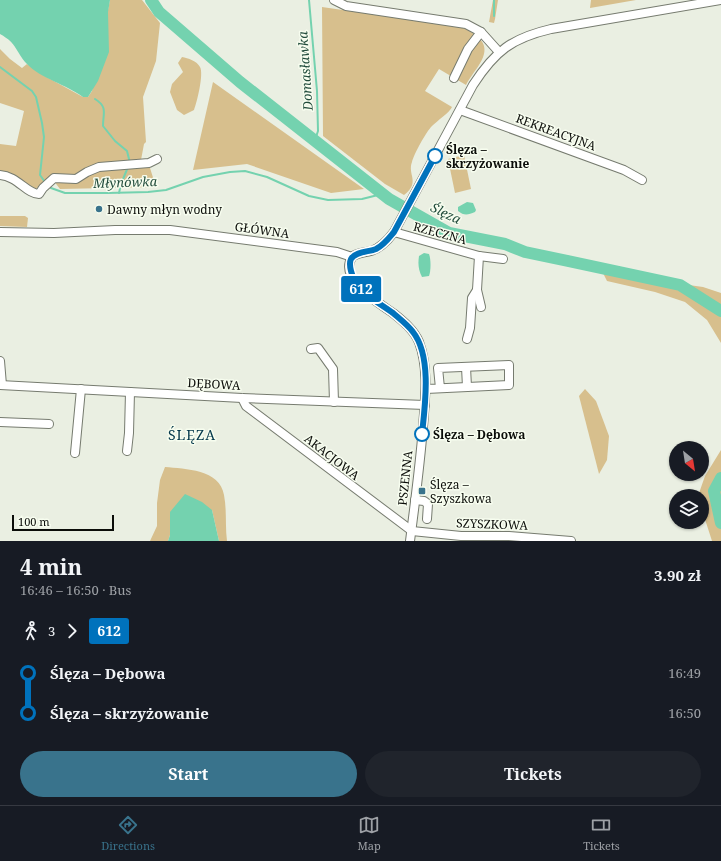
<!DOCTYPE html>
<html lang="en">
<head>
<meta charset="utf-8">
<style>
  body { margin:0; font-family:"Noto Serif",serif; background:#20242c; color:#f1f3f6; height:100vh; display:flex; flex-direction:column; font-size:15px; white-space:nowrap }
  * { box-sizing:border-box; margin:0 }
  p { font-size:13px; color:#9ea1a6 }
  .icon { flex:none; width:22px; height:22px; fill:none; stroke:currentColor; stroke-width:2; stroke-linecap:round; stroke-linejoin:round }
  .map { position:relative; height:541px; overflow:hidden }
  .panel { display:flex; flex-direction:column; background:#171b24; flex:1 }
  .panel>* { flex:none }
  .badge { padding:0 8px; border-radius:3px; font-size:14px; line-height:26px }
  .needle { width:26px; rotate:150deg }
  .tools { position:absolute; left:669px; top:441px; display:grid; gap:8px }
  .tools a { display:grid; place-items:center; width:40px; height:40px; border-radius:50%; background:#171b24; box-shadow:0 1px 3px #0004; font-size:20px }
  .scale { position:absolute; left:12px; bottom:10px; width:102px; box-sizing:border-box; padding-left:4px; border:2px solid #0b0d09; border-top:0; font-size:11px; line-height:14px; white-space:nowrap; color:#0b0d09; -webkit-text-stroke:3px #f7fdef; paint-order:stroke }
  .map>.badge { position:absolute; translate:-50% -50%; box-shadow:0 0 0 2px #fff }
  .legs { display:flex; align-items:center; gap:6px; height:44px; padding:0 20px; font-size:13px }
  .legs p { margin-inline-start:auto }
  .overview { display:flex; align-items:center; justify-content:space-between; height:68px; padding:0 20px }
  h1 { font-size:22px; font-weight:700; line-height:30px }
  .action { display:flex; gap:8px; margin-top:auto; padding:8px 20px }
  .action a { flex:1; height:46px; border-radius:24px; background:#39738c; color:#fff; font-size:16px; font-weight:700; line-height:46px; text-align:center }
  .action a+a { background:#20242c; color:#f1f3f6 }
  ul { padding:0 20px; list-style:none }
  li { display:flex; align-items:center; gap:14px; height:40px; font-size:15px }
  li i { display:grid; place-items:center; width:6px; height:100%; margin:0 5px; background:currentColor }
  li i::after { content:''; width:10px; height:10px; margin:-5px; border:3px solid; border-radius:50%; background:#171b24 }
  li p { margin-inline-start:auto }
  li:first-child i { background:linear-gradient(#0000 50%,currentColor 0) }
  li:last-child i { background:linear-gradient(currentColor 50%,#0000 0) }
  .dock { display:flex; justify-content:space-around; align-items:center; height:56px; border-top:1px solid #363941; background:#171b24; font-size:11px; color:#9ea1a6 }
  .dock a { display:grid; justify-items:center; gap:2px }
  .dock .active { color:#39738c }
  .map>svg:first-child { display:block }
  .green { fill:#d7bf8d }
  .water { fill:#74d2af }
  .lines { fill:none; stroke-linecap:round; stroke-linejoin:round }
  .stream { stroke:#74d2af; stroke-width:2 }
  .river { stroke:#74d2af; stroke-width:12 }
  .minor-casing { stroke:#767b6f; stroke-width:10 }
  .minor { stroke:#fff; stroke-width:8 }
  .line-1-casing { stroke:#fff; stroke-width:9 }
  .line-1 { stroke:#0072bc; stroke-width:6 }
  .stop-1-dot { fill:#fff; stroke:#0072bc; stroke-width:2 }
  .poi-dot { fill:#39738c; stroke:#f7fdef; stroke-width:1.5 }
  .labels { text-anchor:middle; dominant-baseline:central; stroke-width:3; stroke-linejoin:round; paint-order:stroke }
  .street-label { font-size:12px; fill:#0b0d09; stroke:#f7fdef }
  .stop-label { font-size:12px; font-weight:bold; fill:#0b0d09; stroke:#f7fdef; text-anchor:start }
  .poi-label { font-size:12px; fill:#0b0d09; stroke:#f7fdef; text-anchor:start }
  .water-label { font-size:13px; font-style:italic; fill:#224c3c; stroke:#f7fdef }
  .quarter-label { font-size:14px; letter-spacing:1px; fill:#023649; stroke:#f7fdef }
</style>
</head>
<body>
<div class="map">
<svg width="721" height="541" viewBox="0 0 721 541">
  <rect width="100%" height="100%" fill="#eaefe2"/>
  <!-- green -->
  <g class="green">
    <polygon points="110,0 142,0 160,23 156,61 143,97 146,142 144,144 141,160 150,168 156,187 60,189 50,176 36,189 16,177 0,173 0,144 16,146 24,111 0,103 0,49 10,59 22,68 27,64 43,75 83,97 88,97 92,91"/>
    <polygon points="493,0 498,0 495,19 494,23 489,22"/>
    <polygon points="591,0 636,0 590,8"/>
    <path d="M322,7l138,20c7,2 11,5 17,9 19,16 -3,33 -11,49l-27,-16 -14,22 27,16c-2,5 -15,14 -20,19 -6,6 -18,28 -20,36 -5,13 9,20 -8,33l-19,-11 -62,-48z"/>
    <path d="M182,57c6,1 15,4 18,10 4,7 -3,35 -6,43l-10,5 -7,-5 -7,-18 2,-8 11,-12 -5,-9z"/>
    <polygon points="213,82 364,189 331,193 247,164 193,170"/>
    <polygon points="464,155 471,189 455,193 448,159"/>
    <polygon points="0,216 25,216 28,218 27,227 0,226"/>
    <polygon points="603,273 703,287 721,293 721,343 707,320 685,302 655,292 607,281"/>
    <polygon points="585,389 596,401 609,436 607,460 599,474 579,396"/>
    <polygon points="721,450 721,541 712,541 702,510 702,496 698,496 705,476"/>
    <path d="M165,467c20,2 55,2 59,28 3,15 1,31 3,46h-8l-7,-31 -41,2 -1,23 -2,6h-18l7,-15v-23l3,-23z"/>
  </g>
  <!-- water -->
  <g class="water">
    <path d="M0,0h110l-2,12 1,40 -11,29 -10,16h-5c-16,-12 -43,-19 -56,-33 -12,-13 -9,-20 -27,-30z"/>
    <path d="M467,202l6,1 3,7 -1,2c-7,3 -11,4 -17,-1v-4z"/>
    <path d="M424,253l5,1c2,5 2,17 0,22l-7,1c-4,-7 -4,-15 -3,-21z"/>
    <polygon points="185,494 202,502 212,510 219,541 168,541 170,535 170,512"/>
  </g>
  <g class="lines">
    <!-- stream -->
    <g class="stream">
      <polyline points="309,0 317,91 318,131 315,140"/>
      <polyline points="494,16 494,0"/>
      <polyline points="0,67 32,91 36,97 42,123 44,137 40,175 45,182"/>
      <path d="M95,99c13,8 8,14 8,27l12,15 12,10 3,12"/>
      <polyline points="48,185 51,188 65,193 108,193 148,192 166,190 203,177 230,172 245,171 267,177 309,196 328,200 362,199 382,194"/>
      <polyline points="119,193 121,184 128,167"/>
    </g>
    <!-- river -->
    <g class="river">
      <polyline points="151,0 159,12 240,82 389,199 449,233 505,244 525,252 568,261 680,285 721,311"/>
      <polyline points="721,478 714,491 721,523"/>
    </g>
    <!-- minor casing -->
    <g class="minor-casing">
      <g id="minor">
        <polyline points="334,0 346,6 466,24 481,32 499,52"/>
        <polyline points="454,78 468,49 481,32"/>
        <polyline points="460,110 624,170 642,180"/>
        <path d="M0,175c17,1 27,19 39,19l4,-6 11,-10 22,1 11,-7 12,-5 50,-4 8,-4"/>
        <polyline points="0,232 54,233 115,230 170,230 337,252 352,257"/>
        <polyline points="394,232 479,256 503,259"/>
        <path d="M352,257c6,-5 12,-4 19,-6 10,-3 17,-11 23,-19l79,-147c22,-34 39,-47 78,-56l170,-29"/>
        <path d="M352,257c-14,23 27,46 41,56 10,8 21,17 26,29 10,27 6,57 4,85 -3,38 -8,76 -13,114"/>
        <polyline points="477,290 481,307"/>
        <polyline points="467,339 470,328 472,298 477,290 479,256"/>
        <polyline points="311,349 318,348 333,369 334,402"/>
        <polyline points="0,361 2,385"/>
        <polyline points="466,367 467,387"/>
        <polyline points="0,385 242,398 425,405"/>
        <polyline points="426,389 509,385 509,365 438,368 440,388"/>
        <polyline points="242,398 246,406 412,531 461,536 509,536 571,541"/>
        <polyline points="0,422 49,424"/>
        <polyline points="127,451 129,433 130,392"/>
        <polyline points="75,453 81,389"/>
        <polyline points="415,500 424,501 428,504 427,519"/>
      </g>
    </g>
    <!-- minor -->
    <use href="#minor" class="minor"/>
  </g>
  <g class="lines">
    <!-- line-1 casing -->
    <g class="line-1-casing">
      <path id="line-1" d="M422,434c3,-28 10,-78 -9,-102 -5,-7 -13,-13 -20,-19 -16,-12 -37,-21 -42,-42 -1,-4 -2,-8 0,-12 5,-8 18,-7 25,-10 8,-4 13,-11 18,-17l41,-76"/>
    </g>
    <!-- line-1 -->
    <use href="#line-1" class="line-1"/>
  </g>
  <!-- markers -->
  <g class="stop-1-dot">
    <circle cx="435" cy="156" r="7"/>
    <circle cx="422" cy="434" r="7"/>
  </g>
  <g class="poi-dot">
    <circle cx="99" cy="209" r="4"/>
    <rect x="418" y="487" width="8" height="8" rx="2"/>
  </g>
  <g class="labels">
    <!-- street labels -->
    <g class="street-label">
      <text transform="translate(556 132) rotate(20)">REKREACYJNA</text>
      <text transform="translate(262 230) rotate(8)">GŁÓWNA</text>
      <text transform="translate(440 233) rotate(15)">RZECZNA</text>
      <text transform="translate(214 384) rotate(3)">DĘBOWA</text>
      <text transform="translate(332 457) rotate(38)">AKACJOWA</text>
      <text transform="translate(405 478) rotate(-84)">PSZENNA</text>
      <text transform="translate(492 524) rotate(2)">SZYSZKOWA</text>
    </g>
    <!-- stop labels -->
    <g class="stop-label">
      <text x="446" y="149">Ślęza –<tspan x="446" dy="14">skrzyżowanie</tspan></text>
      <text x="433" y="434">Ślęza – Dębowa</text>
    </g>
    <!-- poi labels -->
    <g class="poi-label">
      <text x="107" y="209">Dawny młyn wodny</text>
      <text x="430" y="484">Ślęza –<tspan x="430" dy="14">Szyszkowa</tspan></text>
    </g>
    <!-- water labels -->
    <g class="water-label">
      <text transform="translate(305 71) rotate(-94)">Domasławka</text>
      <text transform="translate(125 182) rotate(-2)">Młynówka</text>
      <text transform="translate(446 213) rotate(26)">Ślęza</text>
    </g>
    <!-- quarter labels -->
    <g class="quarter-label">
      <text x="192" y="434">ŚLĘZA</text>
    </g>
  </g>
</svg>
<div class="tools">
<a><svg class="needle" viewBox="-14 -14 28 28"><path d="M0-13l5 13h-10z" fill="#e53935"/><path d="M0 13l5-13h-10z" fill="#9ea1a6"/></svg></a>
<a><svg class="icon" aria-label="layers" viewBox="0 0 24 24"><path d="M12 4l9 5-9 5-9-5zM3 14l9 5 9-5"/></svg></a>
</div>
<div class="scale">100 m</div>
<b class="badge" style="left:361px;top:289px;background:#0072bc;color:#fff">612</b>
</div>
<section class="panel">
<div class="overview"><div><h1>4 min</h1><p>16:46 – 16:50 · Bus</p></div><b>3.90 zł</b></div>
<div class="legs"><svg class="icon" aria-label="walk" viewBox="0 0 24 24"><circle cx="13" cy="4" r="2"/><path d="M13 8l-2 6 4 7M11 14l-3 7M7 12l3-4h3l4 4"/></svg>3<svg class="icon" aria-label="forward" viewBox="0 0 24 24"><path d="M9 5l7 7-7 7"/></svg><b class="badge" style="background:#0072bc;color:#fff">612</b></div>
<ul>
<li><i style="color:#0072bc"></i><b>Ślęza – Dębowa</b><p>16:49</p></li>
<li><i style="color:#0072bc"></i><b>Ślęza – skrzyżowanie</b><p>16:50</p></li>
</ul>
<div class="action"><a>Start</a><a>Tickets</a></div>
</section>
<nav class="dock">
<a class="active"><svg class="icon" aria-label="directions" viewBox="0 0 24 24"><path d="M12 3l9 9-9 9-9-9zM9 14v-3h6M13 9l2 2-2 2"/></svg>Directions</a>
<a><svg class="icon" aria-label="map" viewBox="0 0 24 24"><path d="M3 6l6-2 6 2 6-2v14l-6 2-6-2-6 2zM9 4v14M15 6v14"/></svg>Map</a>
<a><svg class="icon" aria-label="tickets" viewBox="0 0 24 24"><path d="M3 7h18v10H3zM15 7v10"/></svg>Tickets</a>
</nav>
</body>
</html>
